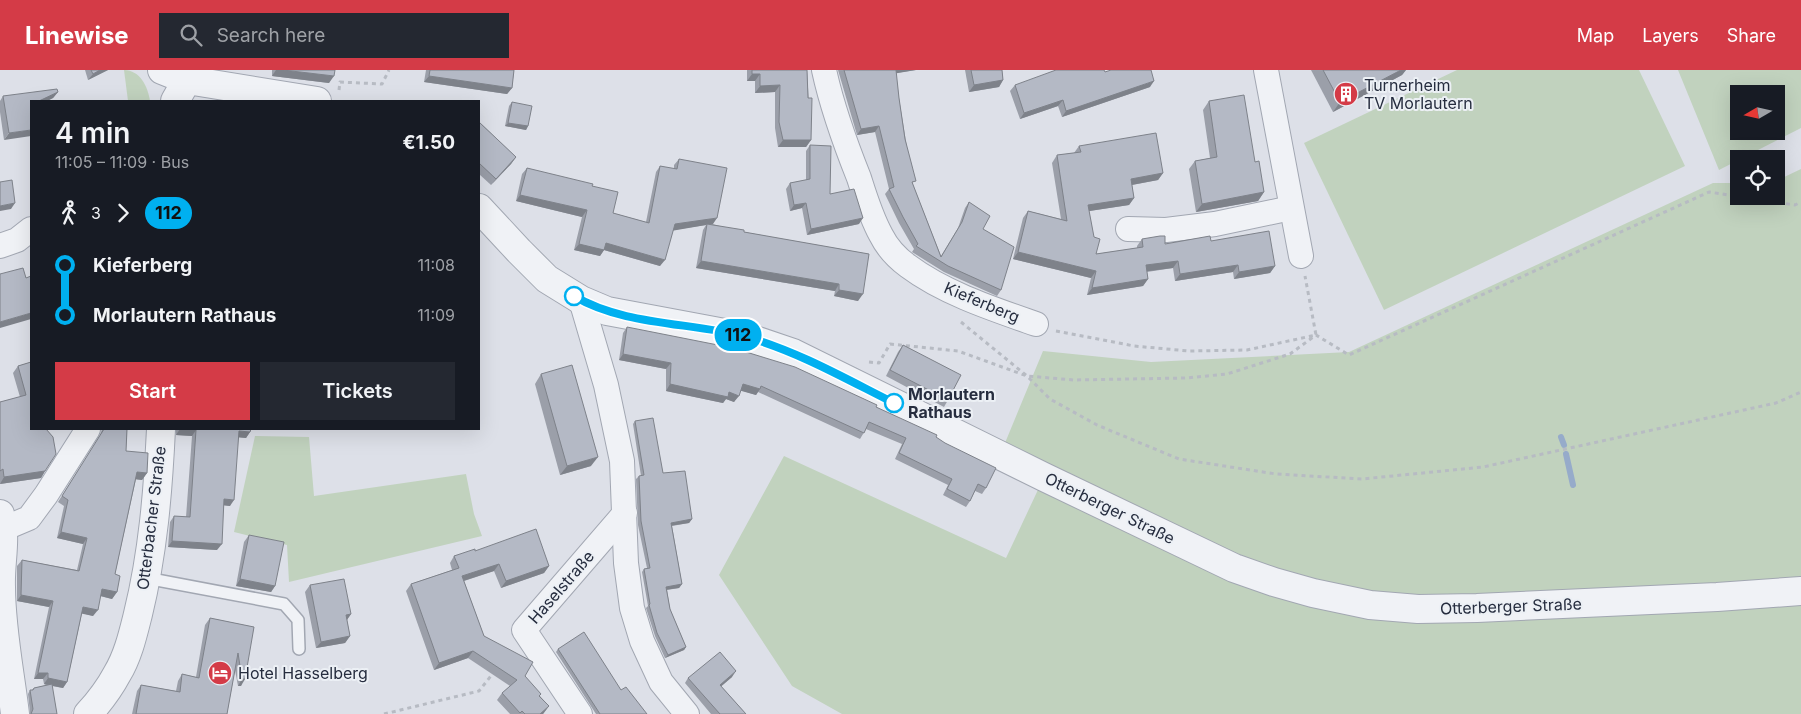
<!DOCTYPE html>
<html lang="en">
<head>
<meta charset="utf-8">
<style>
  body { margin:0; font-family:Inter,sans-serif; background:#242831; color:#f1f3f6; height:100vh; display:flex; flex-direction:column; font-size:19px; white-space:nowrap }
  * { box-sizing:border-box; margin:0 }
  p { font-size:16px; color:#9ea1a6 }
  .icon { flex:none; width:28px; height:28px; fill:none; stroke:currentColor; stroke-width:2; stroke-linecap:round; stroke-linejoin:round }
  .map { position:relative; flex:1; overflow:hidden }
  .panel { position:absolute; left:30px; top:30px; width:450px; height:330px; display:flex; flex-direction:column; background:#171b24; border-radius:0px; box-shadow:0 5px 20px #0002 }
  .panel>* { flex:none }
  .badge { padding:0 10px; border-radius:16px; font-size:18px; line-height:32px }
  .needle { width:32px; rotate:261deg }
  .controls { position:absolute; left:1730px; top:15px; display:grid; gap:10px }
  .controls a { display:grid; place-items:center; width:55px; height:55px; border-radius:0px; background:#171b24; box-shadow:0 5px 20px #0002; font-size:25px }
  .map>.badge { position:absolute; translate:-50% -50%; box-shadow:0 0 0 2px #fff }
  .legs { display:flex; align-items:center; gap:8px; height:55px; padding:0 25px; font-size:16px }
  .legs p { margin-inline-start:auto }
  .summary { display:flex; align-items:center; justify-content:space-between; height:85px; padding:0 25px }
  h1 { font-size:28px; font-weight:600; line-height:38px }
  .cta { display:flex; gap:10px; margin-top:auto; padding:10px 25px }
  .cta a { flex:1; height:58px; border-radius:0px; background:#d43b47; color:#fff; font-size:20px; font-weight:600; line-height:58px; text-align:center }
  .cta a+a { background:#242831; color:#f1f3f6 }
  ul { padding:0 25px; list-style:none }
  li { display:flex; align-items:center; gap:18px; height:50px; font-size:19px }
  li i { display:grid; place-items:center; width:8px; height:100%; margin:0 6px; background:currentColor }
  li i::after { content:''; width:12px; height:12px; margin:-6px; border:4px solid; border-radius:50%; background:#171b24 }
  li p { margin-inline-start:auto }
  li:first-child i { background:linear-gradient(#0000 50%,currentColor 0) }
  li:last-child i { background:linear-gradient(currentColor 50%,#0000 0) }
  header { display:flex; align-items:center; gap:30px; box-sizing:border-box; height:70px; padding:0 25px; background:#d43b47; color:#fff }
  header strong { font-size:24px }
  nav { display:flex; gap:28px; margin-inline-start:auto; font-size:18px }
  .search { width:350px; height:45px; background:#242831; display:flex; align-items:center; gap:12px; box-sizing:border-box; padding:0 18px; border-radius:0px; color:#9ea1a6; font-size:19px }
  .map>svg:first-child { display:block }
  .green { fill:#c1d2be; fill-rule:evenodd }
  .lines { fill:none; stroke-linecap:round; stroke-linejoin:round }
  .stream { stroke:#96abca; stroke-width:6 }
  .service-casing { stroke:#a2a7b2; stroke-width:14 }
  .minor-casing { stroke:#a2a7b2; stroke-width:26 }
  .tertiary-casing { stroke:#a2a7b2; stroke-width:30 }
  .path { stroke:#b7bbc3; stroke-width:3; stroke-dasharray:4 4; stroke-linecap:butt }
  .service { stroke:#f0f2f6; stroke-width:11 }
  .minor { stroke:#f0f2f6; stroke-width:24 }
  .tertiary { stroke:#f0f2f6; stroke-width:28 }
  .wall { fill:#9b9fa9 }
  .shaded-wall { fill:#7e828a }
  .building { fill:#b4b9c5; stroke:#7e828a }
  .line-1-casing { stroke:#fff; stroke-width:11 }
  .line-1 { stroke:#00b0f0; stroke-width:8 }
  .stop-1-dot { fill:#fff; stroke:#00b0f0; stroke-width:2.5 }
  .labels { text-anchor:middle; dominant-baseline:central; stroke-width:4; stroke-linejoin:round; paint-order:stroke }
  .poi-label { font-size:16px; fill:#262d3f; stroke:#ecf0f5; text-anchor:start }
  .street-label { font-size:16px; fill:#262d3f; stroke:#ecf0f5 }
  .stop-label { font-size:16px; font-weight:bold; fill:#262d3f; stroke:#ecf0f5; text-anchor:start }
</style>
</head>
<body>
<header>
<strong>Linewise</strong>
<div class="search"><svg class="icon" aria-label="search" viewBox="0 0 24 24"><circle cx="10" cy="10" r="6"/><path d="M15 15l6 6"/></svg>Search here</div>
<nav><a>Map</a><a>Layers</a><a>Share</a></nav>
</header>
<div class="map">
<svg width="1801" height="644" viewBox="0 0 1801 644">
  <rect width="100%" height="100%" fill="#dde0e8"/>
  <!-- green -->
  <g class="green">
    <path d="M124,0c16,0 24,17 26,31h-22z"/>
    <polygon points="1457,0 1639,0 1685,96 1384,240 1304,73"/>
    <path d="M1678,0h123v58l-82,42zM1739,24h37v37h-37z"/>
    <polygon points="1801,99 1801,644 842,644 792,616 719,505 784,386 1006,488 1044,407 1000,385 1043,281 1151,292 1349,282 1713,113 1739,113 1739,126 1776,126 1776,111"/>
    <polygon points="255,366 309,367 314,426 466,404 474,444 482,466 289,512 287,475 234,462"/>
  </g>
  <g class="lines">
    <!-- stream -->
    <g class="stream">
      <polyline points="1561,367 1564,375"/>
      <polyline points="1566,384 1573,415"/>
    </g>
    <!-- service casing -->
    <g class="service-casing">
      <polyline id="service" points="146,508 284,534 298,550 299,579"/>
    </g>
    <!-- minor casing -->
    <g class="minor-casing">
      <g id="minor">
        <path d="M824,0c8,37 21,73 35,108 6,19 12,39 22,57 6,12 16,23 27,31 36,27 85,43 128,58"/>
        <polyline points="1266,0 1301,186"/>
        <polyline points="1128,159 1166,160 1215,154 1291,138"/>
        <polyline points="0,176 17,170 31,159"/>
        <polyline points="581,230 606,315 622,391 626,493 632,538 642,571 661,612 687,644"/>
        <polyline points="3,459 29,448 46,425 88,359"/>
        <polyline points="580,644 524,560 625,443"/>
      </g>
    </g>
    <!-- tertiary casing -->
    <g class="tertiary-casing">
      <g id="tertiary">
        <polyline points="162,0 187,10 317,31"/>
        <polyline points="175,31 187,10"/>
        <polyline points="479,138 519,181 547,209 581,230 607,241 746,267 793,283 1044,407 1234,498 1274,512 1313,523 1370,535 1418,539 1477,538 1717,527 1801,521"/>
        <path d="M0,444c7,27 0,46 1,73 0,42 9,85 14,127"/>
        <path d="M88,644c11,-12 21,-25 29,-40 11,-18 16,-40 21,-60 15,-61 20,-123 23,-185"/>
      </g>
    </g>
    <!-- path -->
    <g class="path">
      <polyline points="339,20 340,12 382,14 389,0"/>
      <polyline points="961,252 1027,306 1050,329 1097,355 1179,389 1276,404 1362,409 1483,397 1776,333 1801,322"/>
      <polyline points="1056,261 1134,276 1189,281 1247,280 1316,265 1305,206"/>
      <polyline points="869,292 879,293 890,274 958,281 1027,306 1074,310 1186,308 1227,304 1290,284 1316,265 1349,285 1709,122 1795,135 1801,132"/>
      <polyline points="384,644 479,621 494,602"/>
    </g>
    <!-- service -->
    <use href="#service" class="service"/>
    <!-- minor -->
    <use href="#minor" class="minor"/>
    <!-- tertiary -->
    <use href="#tertiary" class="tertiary"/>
  </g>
  <!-- wall -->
  <g class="wall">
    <polygon points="85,0 108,0 88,10"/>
    <polygon points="272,0 335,0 329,13 272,6"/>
    <polygon points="426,0 514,0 512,18 507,24 424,12"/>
    <polygon points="747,0 807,0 811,70 806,77 778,77 775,58 775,22 755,23 755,11 747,11"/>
    <polygon points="838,0 916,0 896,3 899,28 913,115 941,186 958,158 965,138 969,132 983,159 1001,220 997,226 944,202 912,182 914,179 899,153 885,124 889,119 875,62 857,65"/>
    <polygon points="965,0 1002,0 1003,10 999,17 969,22"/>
    <polygon points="1311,0 1406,0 1402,5 1333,42"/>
    <polygon points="1105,2 1150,17 1062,47 1058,36 1020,49 1010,21 1015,15"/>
    <polygon points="58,22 53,28 47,31 31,31 4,70 0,42 0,31 3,26"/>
    <polygon points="1209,31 1255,92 1264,122 1258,131 1196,142 1189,99 1195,91 1210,88 1203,40"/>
    <polygon points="512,32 528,56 526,60 505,56 509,36"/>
    <polygon points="479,52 516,87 511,94 491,115 479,104"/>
    <polygon points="810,75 830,124 859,154 807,165 802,138 790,141 786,119 790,113 806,110 806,81"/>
    <polygon points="1079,76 1163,103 1158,110 1132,115 1134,128 1129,135 1089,141 1096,184 1137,178 1137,176 1142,169 1165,174 1211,171 1275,196 1270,203 1234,209 1233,202 1175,211 1173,198 1147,202 1148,209 1143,216 1087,225 1091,208 1013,189 1023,148 1028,141 1061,149 1052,93 1057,85 1074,83"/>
    <polygon points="679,89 712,154 744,162 869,184 858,231 834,226 835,221 696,198 703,160 706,155 673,160 660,196 604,180 600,186 574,180 582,147 516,131 522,104 527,98 592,116 613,143 646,152 656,102 660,96 674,99 674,95"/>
    <polygon points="627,257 876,337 936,367 986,418 982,424 975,421 970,431 966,437 943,425 948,415 895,389 902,374 866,359 860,369 758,322 756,325 740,320 734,332 726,329 723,333 666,321 666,299 619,290 623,263"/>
    <polygon points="903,275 948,330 944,337 886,306 898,282"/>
    <polygon points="31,292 45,401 41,408 0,414 0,332 20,327 13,303 18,296"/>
    <polygon points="541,304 591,396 560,405 535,314"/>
    <polygon points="635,351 663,403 692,449 689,453 672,456 682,514 679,518 667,520 670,539 686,577 684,580 665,588 655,566 646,538 648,536 642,502 644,499 647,498 638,455 636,409 639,406 641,406 633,354"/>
    <polygon points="102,359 127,359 126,381 147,403 142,410 136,409 115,504 117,522 112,529 100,526 93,546 82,543 67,612 63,618 52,616 57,644 30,644 30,642 28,624 30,620 32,620 34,618 46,615 44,614 43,609 34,609 49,537 17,531 17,496 22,490 77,500 83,474 57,468 64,436 58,432 100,366"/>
    <polygon points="176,359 251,359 250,362 246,368 238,367 230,436 224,435 217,480 168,477 170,452 174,446 186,447 192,366 176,365"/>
    <polygon points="249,465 275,516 271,522 236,516 244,472"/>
    <polygon points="475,481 549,496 544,503 501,518 494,501 464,511 484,566 525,606 540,626 549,636 543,644 510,644 497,630 502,623 510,616 468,588 434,600 406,521 411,514 452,500 450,493 454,486"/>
    <polygon points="310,515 351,544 347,550 350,566 345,573 316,578 305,522"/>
    <polygon points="210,548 254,557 241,616 238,616 235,600 227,644 132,644 137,621 141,615 176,621 178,611 182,604 196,607 205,555"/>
    <polygon points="558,579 621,620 647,644 596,644 556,582"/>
    <polygon points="732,607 721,616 746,644 711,644 685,613 688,608"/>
  </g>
  <!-- shaded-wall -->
  <g class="shaded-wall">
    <polygon points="100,0 108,0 88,10 93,4"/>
    <polygon points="276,0 283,0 334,6 329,13 272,6"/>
    <polygon points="894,0 916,0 892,4"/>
    <polygon points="1401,0 1406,0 1402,5 1333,42 1340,32"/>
    <polygon points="752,4 760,4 755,11 747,11"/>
    <polygon points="429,6 512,18 507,24 424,12"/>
    <polygon points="1003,10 999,17 969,22 974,15"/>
    <polygon points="1154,11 1150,17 1062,47 1066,41"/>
    <polygon points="780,15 775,22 755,23 760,16"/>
    <polygon points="58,22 53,28 47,31 39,31"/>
    <polygon points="1063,30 1058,36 1020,49 1024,43"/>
    <polygon points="508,53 528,56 526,60 505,56"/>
    <polygon points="879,56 875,62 857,65 861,59"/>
    <polygon points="31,60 31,66 4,70 9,63"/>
    <polygon points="783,70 811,70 806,77 778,77"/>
    <polygon points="516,87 511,94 491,115 496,109"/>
    <polygon points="1163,103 1158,110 1126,116 1131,109"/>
    <polygon points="1264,122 1258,131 1196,142 1202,134"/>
    <polygon points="520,125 587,140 582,147 516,131"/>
    <polygon points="1134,128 1129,135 1083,142 1088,135"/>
    <polygon points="15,133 11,139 0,141 0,136"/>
    <polygon points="806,133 802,138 790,141 794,135"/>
    <polygon points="717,148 713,154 707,154 706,155 671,161 675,154"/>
    <polygon points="863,148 859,154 807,165 811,159"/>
    <polygon points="606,173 665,190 660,196 604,180 600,186 574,180 579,174"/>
    <polygon points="1018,182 1096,201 1091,208 1013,189"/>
    <polygon points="701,191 839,214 835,221 696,198"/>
    <polygon points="1178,191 1173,198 1141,202 1146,195"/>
    <polygon points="1238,195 1233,202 1175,211 1180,204"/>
    <polygon points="1275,196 1270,203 1234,209 1239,202"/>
    <polygon points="1148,209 1143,216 1087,225 1092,218"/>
    <polygon points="839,220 863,224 858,231 834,226"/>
    <polygon points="31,243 31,249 0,258 0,252"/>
    <polygon points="623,284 671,293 666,299 619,290"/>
    <polygon points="670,314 729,322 739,326 734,332 726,329 723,333 666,321"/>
    <polygon points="743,314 760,319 756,325 738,320"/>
    <polygon points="180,359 196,360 192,366 176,365"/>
    <polygon points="239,361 250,362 246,368 235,367"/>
    <polygon points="598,387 591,396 560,405 567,396"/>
    <polygon points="45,401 41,408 0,414 4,407"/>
    <polygon points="137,402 147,403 142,410 133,409"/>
    <polygon points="224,429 234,430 230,436 220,435"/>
    <polygon points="692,449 689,453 669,456 671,453"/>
    <polygon points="61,462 87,468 83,474 57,468"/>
    <polygon points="172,471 222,474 217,480 168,477"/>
    <polygon points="499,494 494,501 457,513 462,506"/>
    <polygon points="549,496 544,503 501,518 506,511"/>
    <polygon points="240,509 275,516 271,522 236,516"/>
    <polygon points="682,514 679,518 664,520 666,517"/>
    <polygon points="102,519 117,522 112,529 97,525"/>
    <polygon points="21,525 53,531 49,537 17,531"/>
    <polygon points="83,537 98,540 93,546 79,543"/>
    <polygon points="351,544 346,551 346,545"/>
    <polygon points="350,566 345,573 316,578 321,572"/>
    <polygon points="686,577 684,580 665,588 668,585"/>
    <polygon points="473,581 468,588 434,600 439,593"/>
    <polygon points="736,601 732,607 717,620 720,615"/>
    <polygon points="38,603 48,603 43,609 34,609"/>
    <polygon points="48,608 67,612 63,618 44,614"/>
    <polygon points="242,609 245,609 241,616 238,616"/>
    <polygon points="549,636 543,644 540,644"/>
  </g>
  <!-- building -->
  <g class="building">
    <polygon points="91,0 100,0 93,4"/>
    <polygon points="283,0 335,0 334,6"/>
    <polygon points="430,0 514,0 512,18 429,6"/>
    <polygon points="752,0 807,0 808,28 812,28 811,70 783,70 779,52 780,15 760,16 760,4 752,4"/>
    <polygon points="844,0 896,0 899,28 905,69 916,111 912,112 941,187 962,152 969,132 990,146 983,159 1014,177 1001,220 948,196 916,176 918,174 903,147 889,119 894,117 879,56 861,59"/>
    <polygon points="971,0 1002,0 1003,10 974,15"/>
    <polygon points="1056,0 1104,0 1105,2 1111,0 1151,0 1154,11 1066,41 1063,30 1024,43 1015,15"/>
    <polygon points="1323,0 1401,0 1340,32"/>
    <polygon points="57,19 58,22 39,31 31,31 31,60 9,63 3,26"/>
    <polygon points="1244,25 1255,92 1259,91 1264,122 1202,134 1195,91 1217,87 1209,31"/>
    <polygon points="512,32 532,36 528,56 508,53"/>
    <polygon points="479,52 516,87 496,109 479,93"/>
    <polygon points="1156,63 1163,103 1131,109 1134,128 1088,135 1094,167 1100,169 1096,184 1143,177 1142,169 1160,166 1165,166 1165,174 1210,166 1211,171 1269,161 1275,196 1239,202 1238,195 1180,204 1178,191 1146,195 1148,209 1092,218 1096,201 1018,182 1028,141 1067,151 1057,85 1081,82 1079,76"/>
    <polygon points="810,75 831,76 830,124 854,119 863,148 811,159 806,133 794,135 790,113 810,109"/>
    <polygon points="679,89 727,98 717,148 675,154 665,190 606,173 604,180 579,174 587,140 520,125 527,98 593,114 592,116 618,122 613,143 649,153 660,96 677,99"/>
    <polygon points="12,110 15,133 0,136 0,112"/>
    <polygon points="707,154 744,160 744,162 869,184 863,224 839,220 839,214 701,191"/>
    <polygon points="23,198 26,208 31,206 31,243 0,252 0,204"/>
    <polygon points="627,257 733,278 795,297 877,335 876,337 937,365 936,367 945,373 996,398 986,418 978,414 970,431 947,419 952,409 899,383 906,368 869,352 864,363 761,316 760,319 743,314 739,326 729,322 728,327 670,314 671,293 623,284"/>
    <polygon points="903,275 961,305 948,330 890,300"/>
    <polygon points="31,292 31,359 46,359 53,367 56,384 45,401 4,407 3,399 0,401 0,332 26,325 18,296"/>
    <polygon points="572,295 598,387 567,396 541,304"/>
    <polygon points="653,348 663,403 685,401 692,449 671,453 682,514 666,517 670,539 686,577 668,585 657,563 649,535 650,534 644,499 650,498 641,451 639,406 644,405 635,351"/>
    <polygon points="104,359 127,359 126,381 148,383 147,403 137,402 115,504 120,506 117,522 102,519 98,540 83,537 67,612 48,608 48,603 38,603 53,531 21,525 22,490 79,501 87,468 61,462 68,430 62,426"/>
    <polygon points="180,359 251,359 250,362 239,361 234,430 224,429 222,474 172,471 174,446 190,447 196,360"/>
    <polygon points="536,459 549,496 506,511 499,494 462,506 484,566 533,592 525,606 541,624 539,626 549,636 540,644 525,644 522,641 520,643 502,623 517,610 473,581 439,593 411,514 459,498 454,486 475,479 475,481"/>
    <polygon points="249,465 284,472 275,516 240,509"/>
    <polygon points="344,509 351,544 346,545 350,566 321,572 310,515"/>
    <polygon points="210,548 254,557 245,609 242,609 238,583 227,644 136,644 141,615 180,622 182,604 199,608"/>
    <polygon points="584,562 621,620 626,617 647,644 600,644 558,579"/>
    <polygon points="720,582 736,601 720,615 746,644 720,644 688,608"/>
    <polygon points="52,614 57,644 31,644 33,639 30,620 33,620 34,618"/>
  </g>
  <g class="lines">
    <!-- line-1 casing -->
    <g class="line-1-casing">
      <path id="line-1" d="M574,226c50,30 118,26 173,41 52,15 99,42 147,66"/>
    </g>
    <!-- line-1 -->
    <use href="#line-1" class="line-1"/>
  </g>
  <!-- icons -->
  <defs>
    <g id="building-disc" transform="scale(1.25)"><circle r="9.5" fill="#d43b47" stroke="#ecf0f5"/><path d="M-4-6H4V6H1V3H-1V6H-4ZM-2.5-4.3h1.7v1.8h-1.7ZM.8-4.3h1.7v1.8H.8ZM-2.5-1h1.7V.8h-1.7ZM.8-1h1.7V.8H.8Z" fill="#fff"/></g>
    <g id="hotel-disc" transform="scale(1.25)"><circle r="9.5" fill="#d43b47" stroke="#ecf0f5"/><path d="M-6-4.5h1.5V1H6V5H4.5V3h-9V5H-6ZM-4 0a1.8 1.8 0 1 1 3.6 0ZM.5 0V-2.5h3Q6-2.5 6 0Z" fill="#fff"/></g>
  </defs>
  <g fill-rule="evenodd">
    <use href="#building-disc" x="1346" y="24"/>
    <use href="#hotel-disc" x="220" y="603"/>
  </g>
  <!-- markers -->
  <g class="stop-1-dot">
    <circle cx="574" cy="226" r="9"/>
    <circle cx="894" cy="333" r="9"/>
  </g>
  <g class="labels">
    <!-- poi labels -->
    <g class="poi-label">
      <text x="1364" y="15">Turnerheim<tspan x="1364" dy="18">TV Morlautern</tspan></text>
      <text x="238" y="603">Hotel Hasselberg</text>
    </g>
    <!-- street labels -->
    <g class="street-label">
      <text transform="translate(982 232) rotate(23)">Kieferberg</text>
      <text transform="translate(1110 438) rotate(26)">Otterberger Straße</text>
      <text transform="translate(151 448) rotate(-83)">Otterbacher Straße</text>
      <text transform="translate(561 517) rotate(-49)">Haselstraße</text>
      <text transform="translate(1511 536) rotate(-2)">Otterberger Straße</text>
    </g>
    <!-- stop labels -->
    <g class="stop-label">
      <text x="908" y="324">Morlautern<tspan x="908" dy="18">Rathaus</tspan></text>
    </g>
  </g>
</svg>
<div class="controls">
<a><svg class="needle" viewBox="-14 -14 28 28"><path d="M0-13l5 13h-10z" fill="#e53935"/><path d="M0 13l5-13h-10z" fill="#9ea1a6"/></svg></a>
<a><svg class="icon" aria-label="locate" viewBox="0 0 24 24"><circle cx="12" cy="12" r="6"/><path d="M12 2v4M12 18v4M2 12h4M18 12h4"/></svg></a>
</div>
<b class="badge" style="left:738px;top:265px;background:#00b0f0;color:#111">112</b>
<section class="panel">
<div class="summary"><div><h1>4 min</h1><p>11:05 – 11:09 · Bus</p></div><b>€1.50</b></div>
<div class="legs"><svg class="icon" aria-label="walk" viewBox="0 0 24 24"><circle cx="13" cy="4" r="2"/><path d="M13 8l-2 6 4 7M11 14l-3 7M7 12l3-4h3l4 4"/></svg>3<svg class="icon" aria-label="forward" viewBox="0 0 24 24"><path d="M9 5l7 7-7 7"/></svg><b class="badge" style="background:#00b0f0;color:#111">112</b></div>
<ul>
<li><i style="color:#00b0f0"></i><b>Kieferberg</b><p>11:08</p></li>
<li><i style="color:#00b0f0"></i><b>Morlautern Rathaus</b><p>11:09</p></li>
</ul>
<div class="cta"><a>Start</a><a>Tickets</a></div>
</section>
</div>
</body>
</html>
